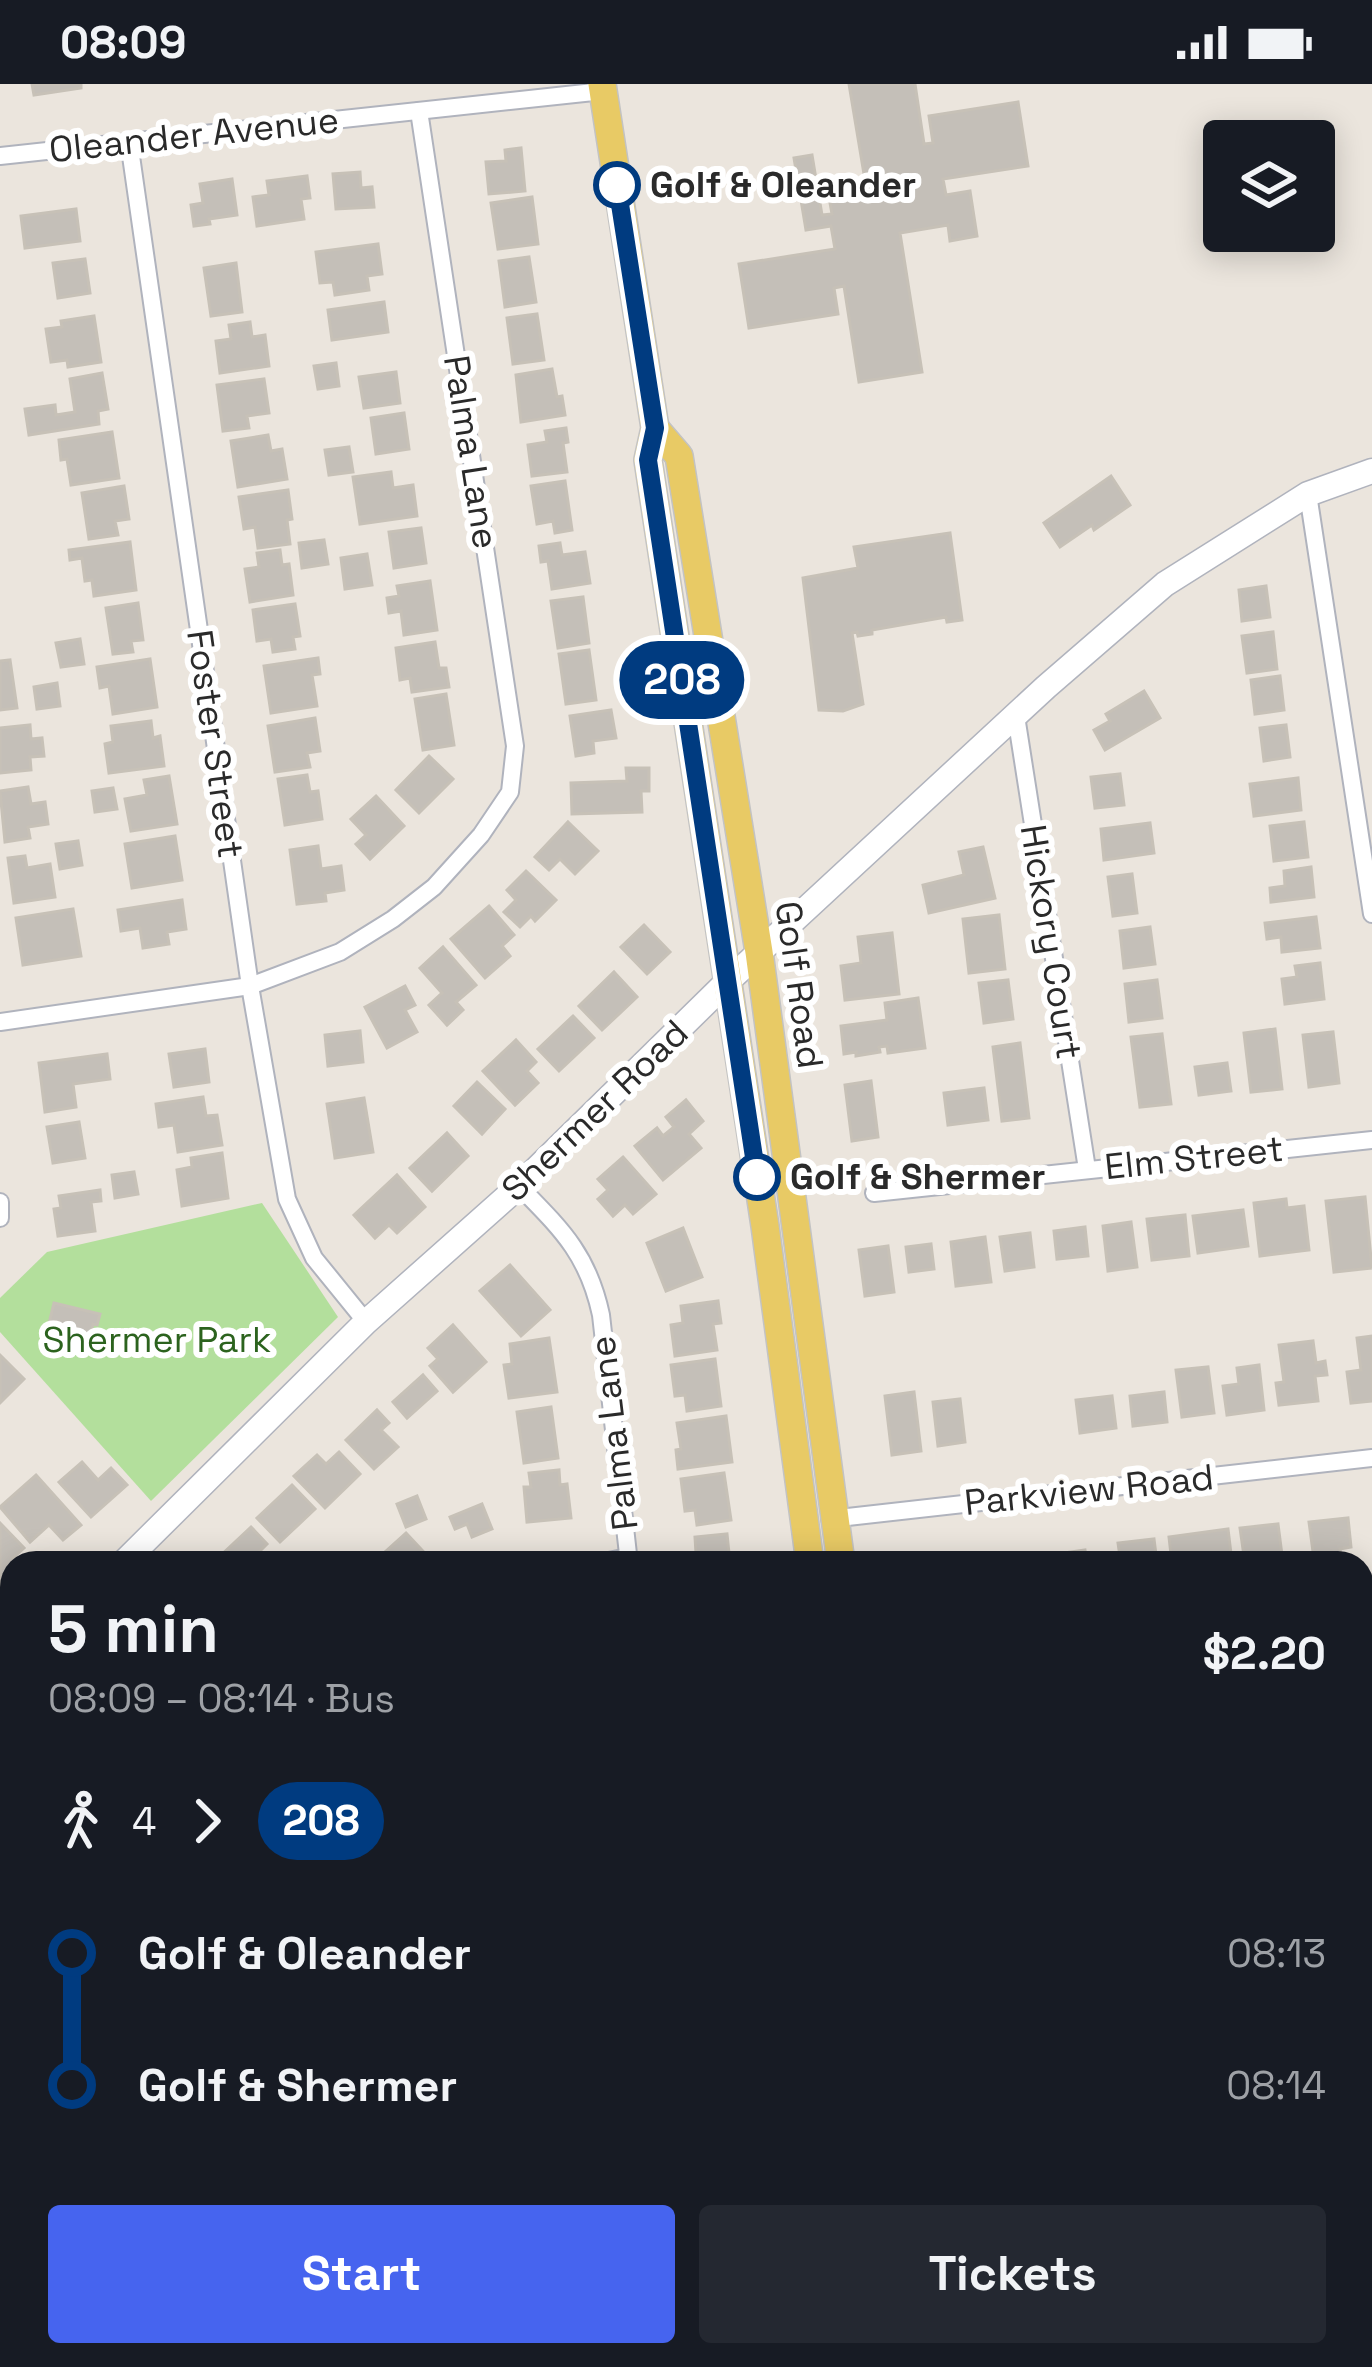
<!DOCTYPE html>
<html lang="en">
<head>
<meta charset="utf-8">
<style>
  body { margin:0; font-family:"Space Grotesk",sans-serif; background:#242831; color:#f1f3f6; height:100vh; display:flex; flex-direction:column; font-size:45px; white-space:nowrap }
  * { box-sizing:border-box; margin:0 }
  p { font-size:39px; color:#9ea1a6 }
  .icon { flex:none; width:66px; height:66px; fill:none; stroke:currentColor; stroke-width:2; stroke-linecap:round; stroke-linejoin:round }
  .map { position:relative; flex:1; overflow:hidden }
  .details { position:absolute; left:0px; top:1467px; width:1374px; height:816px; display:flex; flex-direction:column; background:#171b24; border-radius:36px 36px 0 0; box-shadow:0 6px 30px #0003 }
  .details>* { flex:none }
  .badge { padding:0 24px; border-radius:39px; font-size:42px; line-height:78px }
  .controls { position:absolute; left:1203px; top:36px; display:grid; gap:24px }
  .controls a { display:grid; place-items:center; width:132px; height:132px; border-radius:12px; background:#171b24; box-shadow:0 6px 30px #0003; font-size:60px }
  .map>.badge { position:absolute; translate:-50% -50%; box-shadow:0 0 0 6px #fff }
  .legs { display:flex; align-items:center; gap:18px; height:132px; padding:0 48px; font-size:39px }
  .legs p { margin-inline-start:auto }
  .headline { display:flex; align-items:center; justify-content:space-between; height:204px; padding:0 48px }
  h1 { font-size:66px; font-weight:800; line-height:90px }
  .primary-button { display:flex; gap:24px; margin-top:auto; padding:24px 48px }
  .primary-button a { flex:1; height:138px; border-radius:12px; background:#4664ef; color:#fff; font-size:48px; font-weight:800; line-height:138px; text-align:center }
  .primary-button a+a { background:#242831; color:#f1f3f6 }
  ul { padding:0 48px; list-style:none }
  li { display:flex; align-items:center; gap:42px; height:132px; font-size:45px }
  li i { display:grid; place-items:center; width:18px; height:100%; margin:0 15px; background:currentColor }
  li i::after { content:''; width:30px; height:30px; margin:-15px; border:9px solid; border-radius:50%; background:#171b24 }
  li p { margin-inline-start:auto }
  li:first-child i { background:linear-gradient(#0000 50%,currentColor 0) }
  li:last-child i { background:linear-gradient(currentColor 50%,#0000 0) }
  .status { display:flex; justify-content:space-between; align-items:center; height:84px; padding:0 60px; background:#171b24; direction:ltr }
  .status svg { height:33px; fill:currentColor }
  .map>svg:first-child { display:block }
  .green { fill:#b3df9c }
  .building { fill:#c4bfb8; stroke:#c7c1b7; stroke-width:3 }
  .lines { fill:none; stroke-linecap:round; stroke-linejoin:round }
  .minor-casing { stroke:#b0b3bd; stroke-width:20 }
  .secondary-casing { stroke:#b0b3bd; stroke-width:27 }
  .primary-casing { stroke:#c3c3c3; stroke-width:30 }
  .minor { stroke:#fff; stroke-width:16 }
  .secondary { stroke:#fff; stroke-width:24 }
  .primary { stroke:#e8ca65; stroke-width:27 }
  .line-1-casing { stroke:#fff; stroke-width:27 }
  .line-1 { stroke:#003b80; stroke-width:18 }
  .stop-1-dot { fill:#fff; stroke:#003b80; stroke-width:6 }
  .labels { text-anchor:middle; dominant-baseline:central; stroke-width:12; stroke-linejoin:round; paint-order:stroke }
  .street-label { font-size:36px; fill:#2a2a2a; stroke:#fff }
  .stop-label { font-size:36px; font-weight:bold; fill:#2a2a2a; stroke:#fff; text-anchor:start }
  .park-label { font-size:36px; fill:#2c631e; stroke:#fff }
</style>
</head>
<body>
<div class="status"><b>08:09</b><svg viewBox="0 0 49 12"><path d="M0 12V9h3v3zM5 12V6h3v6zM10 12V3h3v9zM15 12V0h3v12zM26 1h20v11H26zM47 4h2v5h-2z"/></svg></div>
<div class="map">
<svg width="1372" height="2283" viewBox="0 0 1372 2283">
  <rect width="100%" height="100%" fill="#ebe5dd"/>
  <!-- green -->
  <polygon class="green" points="262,1119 338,1233 151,1417 0,1248 0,1214 47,1168"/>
  <!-- building -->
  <g class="building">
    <polygon points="32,0 81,0 81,4 34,11"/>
    <polygon points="849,0 915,0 924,60 933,59 929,32 1018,18 1028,82 943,95 946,111 970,107 977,152 950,157 948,141 900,149 922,288 859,298 844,202 834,204 838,230 749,244 739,180 835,165 831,142 806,146 794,74 812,71 822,131 832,130 827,102 865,96"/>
    <polygon points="521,64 525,107 489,110 486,78 506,77 505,66"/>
    <polygon points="360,88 361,104 372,103 374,123 336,125 333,90"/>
    <polygon points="307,92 310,114 301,115 304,135 257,142 253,113 269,111 267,97"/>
    <polygon points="232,95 237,131 209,135 210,140 194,142 191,121 203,119 200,100"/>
    <polygon points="532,113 538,160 498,165 491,119"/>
    <polygon points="76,125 80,157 25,164 21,132"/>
    <polygon points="378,160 382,190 367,192 369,206 335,211 333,198 320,199 316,168"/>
    <polygon points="529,173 536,218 505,223 499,177"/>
    <polygon points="85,175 90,209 58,214 53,179"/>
    <polygon points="236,179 242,228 211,232 204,184"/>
    <polygon points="384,218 388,248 332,256 328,226"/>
    <polygon points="537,230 544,276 513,280 507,234"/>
    <polygon points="94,232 101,278 68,283 67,276 51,278 46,245 62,243 61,237"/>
    <polygon points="250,238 252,253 265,251 269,282 220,289 216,257 231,255 229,241"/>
    <polygon points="336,279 339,302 318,305 314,282"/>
    <polygon points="552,285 557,313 562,312 565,331 521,338 516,291"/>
    <polygon points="396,288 400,319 364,324 359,293"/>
    <polygon points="102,289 108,325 98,327 99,340 29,351 25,325 55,321 56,331 75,328 70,295"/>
    <polygon points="264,295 269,329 247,332 249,344 223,347 217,301"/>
    <polygon points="404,329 409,365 376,370 371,334"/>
    <polygon points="566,344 568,358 563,359 567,388 532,392 528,361 547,358 545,347"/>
    <polygon points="112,348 119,394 71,401 67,375 61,376 59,356"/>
    <polygon points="268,351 271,367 282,365 287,395 238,403 231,357"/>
    <polygon points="349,363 353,388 329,391 325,366"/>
    <polygon points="391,388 393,404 413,401 417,432 360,440 353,393"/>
    <polygon points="1111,392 1130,421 1094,446 1092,441 1060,463 1044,439"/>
    <polygon points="565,397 572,446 555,449 553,437 537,440 531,402"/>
    <polygon points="124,402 129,435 115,437 118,451 89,455 82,409"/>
    <polygon points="288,406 292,435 287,436 290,460 258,464 255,443 244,445 239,413"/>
    <polygon points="421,444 426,479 394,484 389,448"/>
    <polygon points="950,449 962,536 947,538 946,533 872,546 872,550 858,552 857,548 852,549 863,620 843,627 819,626 803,494 858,484 854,463"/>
    <polygon points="324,456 328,480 302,484 299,459"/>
    <polygon points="130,458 136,506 94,512 92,496 85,497 82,474 70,476 69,466"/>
    <polygon points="560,459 562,471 585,468 590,499 552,505 548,477 541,478 539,462"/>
    <polygon points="280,466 282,481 289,480 293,511 250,518 245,485 259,483 257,469"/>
    <polygon points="367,470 372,501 345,505 341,474"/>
    <polygon points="430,497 437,546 404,551 401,527 389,529 387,514 399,512 397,502"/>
    <polygon points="1266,502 1270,533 1242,537 1239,506"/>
    <polygon points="583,513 589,559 558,564 551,517"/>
    <polygon points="138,519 143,556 131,557 133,568 113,570 106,524"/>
    <polygon points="295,520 300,552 293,553 295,565 273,568 271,555 257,557 253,526"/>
    <polygon points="1273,548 1277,585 1247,589 1242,552"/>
    <polygon points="80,555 84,580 61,583 56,559"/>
    <polygon points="435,558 439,584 446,584 449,603 412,608 410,594 400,596 396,564"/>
    <polygon points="589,566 596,616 566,620 559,570"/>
    <polygon points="318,574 320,590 312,591 317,622 271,629 264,582"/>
    <polygon points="150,575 157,623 113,630 109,602 100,604 97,583"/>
    <polygon points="10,576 17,624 0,626 0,577"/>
    <polygon points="1280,592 1284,626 1255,630 1251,596"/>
    <polygon points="57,599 60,622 37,625 34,603"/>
    <polygon points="1144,607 1160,634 1105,666 1094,646 1110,637 1106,630"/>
    <polygon points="446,610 454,661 423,666 415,615"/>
    <polygon points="611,626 616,654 593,657 594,669 576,672 570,632"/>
    <polygon points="315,634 320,667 307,669 310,683 275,688 268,642"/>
    <polygon points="151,637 153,654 160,652 164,682 109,689 105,660 113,658 111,642"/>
    <polygon points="30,641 31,655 42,654 44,672 30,673 31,686 0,689 0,644"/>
    <polygon points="1286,641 1290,673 1264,677 1260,644"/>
    <polygon points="429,672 453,695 419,729 396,706"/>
    <polygon points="626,684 649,684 649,707 641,707 642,728 572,730 571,699 627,697"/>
    <polygon points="1120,690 1124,721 1095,724 1091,693"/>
    <polygon points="307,691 310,708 318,707 322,735 285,741 278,695"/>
    <polygon points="169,692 177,740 131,747 125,715 147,711 144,696"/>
    <polygon points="1298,694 1301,726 1254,732 1250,700"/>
    <polygon points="28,703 31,720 45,718 48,740 28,743 30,754 5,758 0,707"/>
    <polygon points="113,704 117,725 95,728 92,707"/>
    <polygon points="376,712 404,742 370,775 356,760 366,751 351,735"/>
    <polygon points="568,738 598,767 575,790 560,775 549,786 535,773"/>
    <polygon points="1304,738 1308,773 1274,777 1270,742"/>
    <polygon points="1150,739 1154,769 1104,776 1101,745"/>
    <polygon points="175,752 182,796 132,804 125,760"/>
    <polygon points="78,757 82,781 60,785 56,760"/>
    <polygon points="318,762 321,785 341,782 344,806 325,809 326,817 297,820 290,766"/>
    <polygon points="983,763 995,814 929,829 923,801 964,791 959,768"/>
    <polygon points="25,772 27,784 50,780 55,813 14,819 8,774"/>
    <polygon points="1311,783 1314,813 1271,818 1270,804 1285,802 1284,787"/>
    <polygon points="526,787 556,816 535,837 531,832 520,843 504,828 516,816 507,806"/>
    <polygon points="1132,790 1137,829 1113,832 1108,793"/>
    <polygon points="182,816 186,845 167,848 169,860 143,864 140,844 121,847 118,826"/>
    <polygon points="489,822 514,851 502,862 510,872 485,894 451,855"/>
    <polygon points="73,825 81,872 23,881 16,834"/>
    <polygon points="999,831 1005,885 969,889 963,835"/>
    <polygon points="1316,833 1320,864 1282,868 1281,853 1267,855 1265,839"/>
    <polygon points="644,841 670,868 647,890 621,863"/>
    <polygon points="1150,843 1155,880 1124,884 1120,847"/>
    <polygon points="892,849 899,910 845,916 841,882 861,879 858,853"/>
    <polygon points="443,863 476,901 456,918 463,926 447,941 429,921 442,909 420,884"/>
    <polygon points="1320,879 1324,915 1285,920 1282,895 1297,893 1295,882"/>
    <polygon points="614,888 637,913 602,946 579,922"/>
    <polygon points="1008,896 1013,935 984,939 979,899"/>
    <polygon points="1157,896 1162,934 1129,938 1125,900"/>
    <polygon points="405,902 415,921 405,926 417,948 387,964 365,923"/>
    <polygon points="918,914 925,964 888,969 887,962 879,963 880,968 856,972 856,968 844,970 841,942 887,936 885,919"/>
    <polygon points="573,932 594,954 559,987 538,965"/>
    <polygon points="1275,945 1282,1005 1251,1008 1244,949"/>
    <polygon points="360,947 363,978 328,982 325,951"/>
    <polygon points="1333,948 1339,999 1309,1003 1303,951"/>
    <polygon points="1162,950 1171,1020 1140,1023 1131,953"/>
    <polygon points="516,956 536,978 527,987 538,999 515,1021 483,987"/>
    <polygon points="1020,959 1029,1034 1002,1037 993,963"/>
    <polygon points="205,965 209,998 174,1003 169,970"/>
    <polygon points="107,970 110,995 73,1000 76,1023 45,1028 39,979"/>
    <polygon points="1227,979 1231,1007 1199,1011 1195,983"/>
    <polygon points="871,997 878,1053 852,1057 845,1001"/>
    <polygon points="477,998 505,1025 482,1050 454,1022"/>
    <polygon points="984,1004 988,1036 948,1041 944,1009"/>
    <polygon points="203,1013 206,1032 217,1031 222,1061 178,1068 174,1041 159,1043 156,1020"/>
    <polygon points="364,1014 373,1068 335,1074 327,1020"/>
    <polygon points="686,1016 703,1037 689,1050 701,1064 663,1096 635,1062 657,1044 663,1052 674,1043 666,1033"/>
    <polygon points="79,1038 85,1074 53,1079 47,1043"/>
    <polygon points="447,1049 468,1072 432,1107 410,1084"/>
    <polygon points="222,1069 228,1114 182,1122 177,1086 192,1083 191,1074"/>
    <polygon points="623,1073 656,1110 633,1130 625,1121 613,1132 598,1115 608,1106 598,1095"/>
    <polygon points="134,1088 138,1110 115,1114 112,1091"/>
    <polygon points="397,1091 425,1123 397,1149 389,1141 375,1154 354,1131"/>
    <polygon points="100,1106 101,1117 91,1118 95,1147 58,1152 54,1125 61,1124 59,1112"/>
    <polygon points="1365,1113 1372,1184 1334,1188 1326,1117"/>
    <polygon points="1286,1115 1287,1124 1304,1122 1309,1166 1260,1172 1254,1119"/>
    <polygon points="1243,1126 1248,1162 1198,1169 1193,1132"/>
    <polygon points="1185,1131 1189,1172 1152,1176 1147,1135"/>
    <polygon points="1131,1138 1137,1183 1108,1187 1103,1142"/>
    <polygon points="1085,1143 1088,1172 1057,1175 1054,1147"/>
    <polygon points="683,1144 702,1193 666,1207 647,1159"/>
    <polygon points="1030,1149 1034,1183 1005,1187 1000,1153"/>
    <polygon points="985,1153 991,1198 956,1202 951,1158"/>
    <polygon points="931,1160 934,1185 909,1188 906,1163"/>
    <polygon points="888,1162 894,1208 865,1212 859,1166"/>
    <polygon points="510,1181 550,1226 521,1252 480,1207"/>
    <polygon points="718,1217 721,1239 713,1240 717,1266 675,1272 671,1241 683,1239 681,1222"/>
    <polygon points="54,1219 100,1230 97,1241 93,1240 88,1262 46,1252"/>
    <polygon points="453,1241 486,1278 453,1308 430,1282 438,1275 428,1264"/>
    <polygon points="1372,1252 1372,1317 1351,1319 1347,1288 1361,1286 1357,1254"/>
    <polygon points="549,1254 557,1308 509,1314 504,1281 512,1280 510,1260"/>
    <polygon points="1313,1257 1316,1279 1325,1277 1327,1291 1315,1292 1318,1317 1279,1321 1276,1299 1284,1298 1279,1261"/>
    <polygon points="0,1271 24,1295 0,1319"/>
    <polygon points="715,1275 721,1322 687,1327 685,1311 675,1312 671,1281"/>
    <polygon points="1259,1281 1264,1326 1227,1331 1223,1302 1239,1300 1237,1284"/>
    <polygon points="1208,1283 1214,1329 1182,1333 1176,1286"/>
    <polygon points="423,1291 437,1307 407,1334 393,1318"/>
    <polygon points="914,1308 921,1367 892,1371 885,1312"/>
    <polygon points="1164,1308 1167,1338 1133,1342 1130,1312"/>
    <polygon points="1112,1312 1116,1344 1080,1349 1076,1316"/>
    <polygon points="960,1315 965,1358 938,1362 933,1318"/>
    <polygon points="551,1323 558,1374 524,1379 517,1328"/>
    <polygon points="377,1326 389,1339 381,1346 398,1363 374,1385 346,1356"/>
    <polygon points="726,1332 732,1378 678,1385 676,1366 681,1365 677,1339"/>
    <polygon points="339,1368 360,1390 325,1424 294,1392 317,1371 326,1380"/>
    <polygon points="82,1378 98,1396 111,1384 127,1401 91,1433 59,1398"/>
    <polygon points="559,1386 560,1401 567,1400 571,1434 527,1438 524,1403 531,1403 529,1389"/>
    <polygon points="724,1389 731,1436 697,1441 695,1426 685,1427 681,1395"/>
    <polygon points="36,1391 81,1441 63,1456 49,1441 30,1458 0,1423"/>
    <polygon points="292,1401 315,1425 280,1458 257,1434"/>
    <polygon points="417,1412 426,1435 406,1443 397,1420"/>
    <polygon points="482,1420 492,1445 472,1453 467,1440 455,1445 450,1433"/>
    <polygon points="1348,1434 1351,1463 1340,1465 1342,1479 1297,1479 1314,1475 1309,1438"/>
    <polygon points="0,1439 24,1464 13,1474 18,1479 12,1479 12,1501 2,1510 0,1507"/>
    <polygon points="1278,1440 1283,1479 1245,1479 1240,1444"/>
    <polygon points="251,1443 267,1460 259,1468 269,1479 223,1479 218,1474"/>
    <polygon points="1228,1445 1232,1478 1172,1479 1169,1453"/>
    <polygon points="406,1449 434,1479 392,1479 384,1469"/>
    <polygon points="727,1450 730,1479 687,1479 686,1470 696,1469 695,1453"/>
    <polygon points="1154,1455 1157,1479 1121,1479 1118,1459"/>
    <polygon points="1085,1466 1087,1479 1051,1479 1050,1471"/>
    <polygon points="1371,2071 1372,2108 1362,2110 1362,2072"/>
    <polygon points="367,2271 401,2271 403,2283 369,2283"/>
    <polygon points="776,2271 817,2271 810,2283 769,2283"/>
    <polygon points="1027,2271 1069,2271 1071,2283 1028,2283"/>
    <polygon points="1087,2271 1136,2271 1137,2281 1089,2283"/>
    <polygon points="617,2272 619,2283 568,2283 568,2279"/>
  </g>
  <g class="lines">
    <!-- minor casing -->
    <g class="minor-casing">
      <g id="minor">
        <polyline points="129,58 250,902 287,1115 314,1174 366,1238"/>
        <polyline points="0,72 603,7"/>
        <polyline points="1308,410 1372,830"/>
        <polyline points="1016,632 1087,1085"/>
        <polyline points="0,938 250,902 340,868 393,835 434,803 481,751 510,708 515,662 419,27"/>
        <path d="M519,1102c42,43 69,68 82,129l28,248"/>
        <polyline points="874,1109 1372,1056"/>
        <polyline points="0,1118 0,1134"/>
        <polyline points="830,1435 1372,1374"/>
        <polyline points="599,1479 628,1473"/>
        <polyline points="1362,1697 1372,1696"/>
        <polyline points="0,1981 12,1982"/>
        <polyline points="1362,2015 1372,2014"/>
        <polyline points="162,2271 163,2283"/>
        <polyline points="458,2271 460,2283"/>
      </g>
    </g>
    <!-- secondary casing -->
    <g class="secondary-casing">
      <g id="secondary">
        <polyline points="123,1479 366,1238 519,1102 727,898 1046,603 1165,500 1308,410 1372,387"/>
        <polyline points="0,1601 12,1589"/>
      </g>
    </g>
    <!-- primary casing -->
    <g class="primary-casing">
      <g id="primary">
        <polyline points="602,0 655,344 648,376 765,1142 810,1479"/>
        <polyline points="655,344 679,372 759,868 841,1479"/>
        <polyline points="947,2271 948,2283"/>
        <polyline points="900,2283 902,2271"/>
      </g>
    </g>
    <!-- minor -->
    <use href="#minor" class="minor"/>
    <!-- secondary -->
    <use href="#secondary" class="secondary"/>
    <!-- primary -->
    <use href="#primary" class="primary"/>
  </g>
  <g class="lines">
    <!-- line-1 casing -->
    <g class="line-1-casing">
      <polyline id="line-1" points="617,101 655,344 648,376 757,1093"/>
    </g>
    <!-- line-1 -->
    <use href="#line-1" class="line-1"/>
  </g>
  <!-- markers -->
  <g class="stop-1-dot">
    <circle cx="617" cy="101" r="21"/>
    <circle cx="757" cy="1093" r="21"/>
  </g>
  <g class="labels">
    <!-- street labels -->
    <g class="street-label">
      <text transform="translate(194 51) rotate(-6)">Oleander Avenue</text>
      <text transform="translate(471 368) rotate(81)">Palma Lane</text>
      <text transform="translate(215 660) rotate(82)">Foster Street</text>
      <text transform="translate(1051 858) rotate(81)">Hickory Court</text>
      <text transform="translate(799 901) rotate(82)">Golf Road</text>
      <text transform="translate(595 1027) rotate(-44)">Shermer Road</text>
      <text transform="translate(1194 1074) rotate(-6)">Elm Street</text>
      <text transform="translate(614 1349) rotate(-97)">Palma Lane</text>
      <text transform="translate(1089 1406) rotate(-6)">Parkview Road</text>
    </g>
    <!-- stop labels -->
    <g class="stop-label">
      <text x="650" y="101">Golf &amp; Oleander</text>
      <text x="790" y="1093">Golf &amp; Shermer</text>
    </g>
    <!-- park labels -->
    <g class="park-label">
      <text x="157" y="1256">Shermer Park</text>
    </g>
  </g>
</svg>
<div class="controls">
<a><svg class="icon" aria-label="layers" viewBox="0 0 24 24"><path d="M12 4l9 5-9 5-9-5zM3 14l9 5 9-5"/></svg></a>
</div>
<b class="badge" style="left:682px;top:596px;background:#003b80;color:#fff">208</b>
<section class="details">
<div class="headline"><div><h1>5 min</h1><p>08:09 – 08:14 · Bus</p></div><b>$2.20</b></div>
<div class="legs"><svg class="icon" aria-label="walk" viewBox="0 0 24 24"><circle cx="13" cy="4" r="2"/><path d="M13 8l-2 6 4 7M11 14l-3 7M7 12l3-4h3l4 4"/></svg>4<svg class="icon" aria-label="forward" viewBox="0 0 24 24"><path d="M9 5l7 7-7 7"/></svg><b class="badge" style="background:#003b80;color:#fff">208</b></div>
<ul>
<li><i style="color:#003b80"></i><b>Golf &amp; Oleander</b><p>08:13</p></li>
<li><i style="color:#003b80"></i><b>Golf &amp; Shermer</b><p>08:14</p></li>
</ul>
<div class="primary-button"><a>Start</a><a>Tickets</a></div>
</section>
</div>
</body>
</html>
